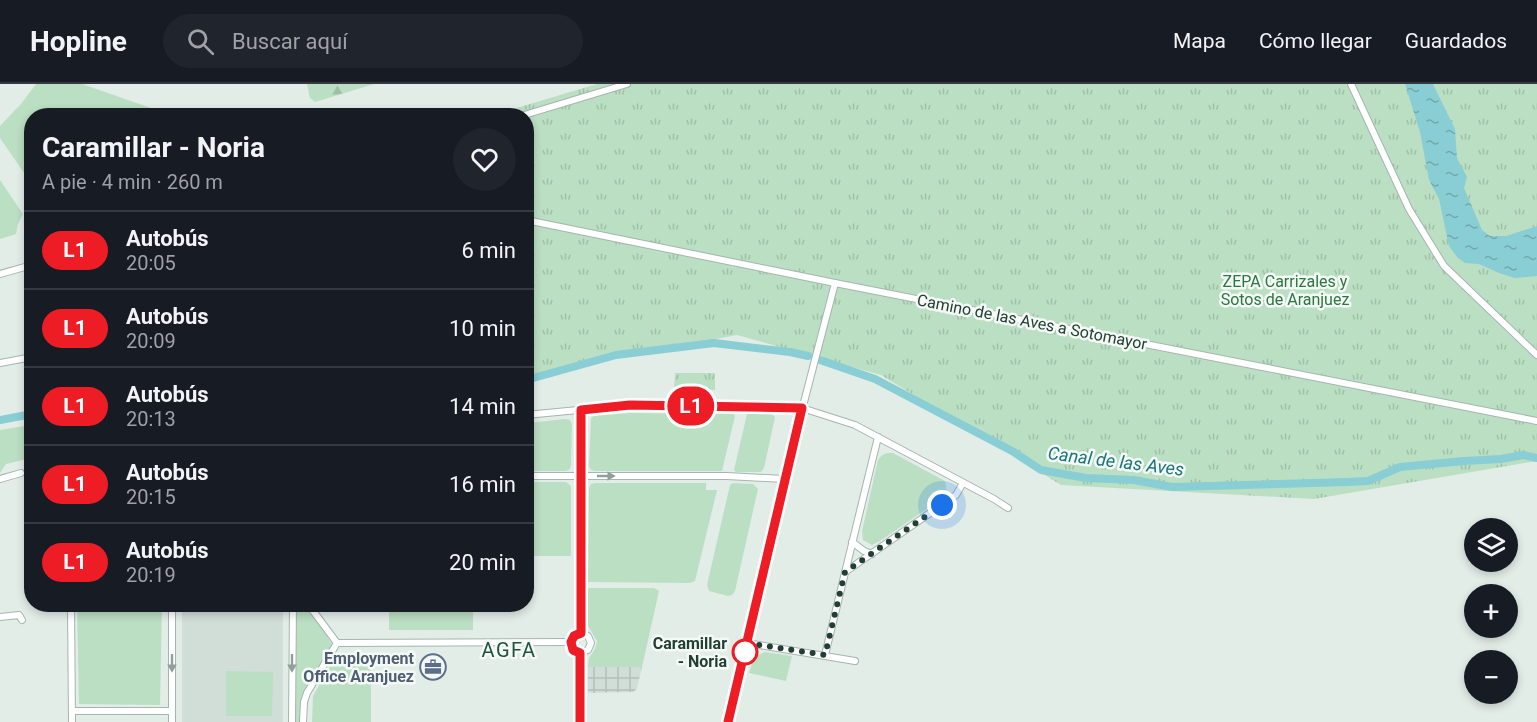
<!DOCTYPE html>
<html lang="es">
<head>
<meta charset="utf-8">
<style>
  body { margin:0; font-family:Roboto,sans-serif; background:#20242c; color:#f1f3f6; height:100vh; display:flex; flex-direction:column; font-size:22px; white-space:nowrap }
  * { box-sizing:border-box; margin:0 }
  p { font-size:20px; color:#9ea1a6 }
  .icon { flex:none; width:33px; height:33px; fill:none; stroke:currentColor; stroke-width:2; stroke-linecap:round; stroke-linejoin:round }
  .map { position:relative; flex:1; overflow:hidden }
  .sheet { position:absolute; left:24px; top:24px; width:510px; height:504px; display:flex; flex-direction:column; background:#171b24; border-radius:24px; box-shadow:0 3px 9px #0003 }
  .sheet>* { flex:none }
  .badge { padding:0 12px; border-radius:20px; font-size:21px; line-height:39px }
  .tools { position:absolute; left:1464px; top:434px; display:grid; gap:12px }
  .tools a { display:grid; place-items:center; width:54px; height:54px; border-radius:50%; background:#171b24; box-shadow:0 3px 9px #0003; font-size:30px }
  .you { position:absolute; width:30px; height:30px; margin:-15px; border:4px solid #fff; border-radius:50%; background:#1a73e8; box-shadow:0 0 0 9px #1a73e833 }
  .map>.badge { position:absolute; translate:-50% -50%; box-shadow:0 0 0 3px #fff }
  .round { display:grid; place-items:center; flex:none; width:63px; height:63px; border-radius:32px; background:#20242c }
  .headline { display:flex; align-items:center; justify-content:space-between; height:102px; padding:0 18px }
  h1 { font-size:28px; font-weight:700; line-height:45px }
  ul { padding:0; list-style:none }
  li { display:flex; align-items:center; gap:18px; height:78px; padding:0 18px; border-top:2px solid #363941 }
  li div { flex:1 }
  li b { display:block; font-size:22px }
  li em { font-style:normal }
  li .badge { min-width:66px; font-weight:700; text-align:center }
  header { display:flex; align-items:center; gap:36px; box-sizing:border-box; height:84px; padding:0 30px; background:#171b24; border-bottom:2px solid #363941 }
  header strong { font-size:28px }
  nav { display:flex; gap:33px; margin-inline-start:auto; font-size:21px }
  .search { width:420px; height:54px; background:#20242c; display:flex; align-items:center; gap:15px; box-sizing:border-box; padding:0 21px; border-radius:33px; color:#9ea1a6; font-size:22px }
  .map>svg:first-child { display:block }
  .built { fill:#d1ddd7 }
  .industrial { fill:url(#industrial-grid) }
  .green { fill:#bbdfc2 }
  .forest { fill:url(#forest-firs) }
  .park { fill:url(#park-tufts) }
  .water { fill:url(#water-ripples) }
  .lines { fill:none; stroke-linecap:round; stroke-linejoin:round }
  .canal { stroke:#89ced4; stroke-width:8 }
  .minor-casing { stroke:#a5b5af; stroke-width:8 }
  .minor { stroke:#fff; stroke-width:6 }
  .oneway { fill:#909f9a }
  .line-casing { stroke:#fff; stroke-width:14 }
  .line { stroke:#ee1c25; stroke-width:9 }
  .walk { stroke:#223f35; stroke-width:6; stroke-dasharray:0 10.8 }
  .stop-dot { fill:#fff; stroke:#ee1c25; stroke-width:3 }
  .labels { text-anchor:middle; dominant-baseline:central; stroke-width:5; stroke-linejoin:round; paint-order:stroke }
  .park-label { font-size:16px; fill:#2b7742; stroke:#f4f9f6 }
  .street-label { font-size:16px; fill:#223f35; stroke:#f4f9f6 }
  .stop-label { font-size:16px; font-weight:bold; fill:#223f35; stroke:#f4f9f6; text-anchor:end }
  .service-label { font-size:16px; font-weight:bold; fill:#4e5e75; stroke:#f4f9f6; text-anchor:end }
  .water-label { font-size:18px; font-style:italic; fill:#1a747d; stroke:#f4f9f6 }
  .quarter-label { font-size:20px; letter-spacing:1.5px; fill:#1d5241; stroke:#f4f9f6 }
</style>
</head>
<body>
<header>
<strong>Hopline</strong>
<div class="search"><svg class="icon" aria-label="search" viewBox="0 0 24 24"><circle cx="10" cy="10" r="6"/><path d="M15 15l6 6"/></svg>Buscar aquí</div>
<nav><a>Mapa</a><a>Cómo llegar</a><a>Guardados</a></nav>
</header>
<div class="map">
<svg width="1537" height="638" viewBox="0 0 1537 638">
  <defs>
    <pattern id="industrial-grid" width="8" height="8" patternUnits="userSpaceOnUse" patternTransform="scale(1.5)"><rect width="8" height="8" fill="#d1ddd7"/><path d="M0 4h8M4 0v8" fill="none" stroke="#b3bfb9"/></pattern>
    <pattern id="forest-firs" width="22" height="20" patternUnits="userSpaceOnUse" patternTransform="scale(1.5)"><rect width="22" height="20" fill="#bbdfc2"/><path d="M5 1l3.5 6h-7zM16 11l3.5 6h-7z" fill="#a0c0a7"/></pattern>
    <pattern id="park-tufts" width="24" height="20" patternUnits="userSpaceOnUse" patternTransform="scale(1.5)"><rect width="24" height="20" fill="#bbdfc2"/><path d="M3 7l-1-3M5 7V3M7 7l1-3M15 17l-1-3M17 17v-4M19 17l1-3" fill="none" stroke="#a0c0a7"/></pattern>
    <pattern id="water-ripples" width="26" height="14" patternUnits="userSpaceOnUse" patternTransform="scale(1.5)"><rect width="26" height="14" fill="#89ced4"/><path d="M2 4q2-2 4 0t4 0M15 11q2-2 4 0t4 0" fill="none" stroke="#70a9ad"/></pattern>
  </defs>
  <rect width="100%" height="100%" fill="#e3ede8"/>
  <!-- built -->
  <rect class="built" x="182" y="521" width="101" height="117"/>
  <!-- industrial -->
  <polygon class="industrial" points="588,583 642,583 637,604 634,608 588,609"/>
  <!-- green -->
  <g class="green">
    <polygon points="36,0 82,0 171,31 32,32 31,99 0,54 0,42 21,20"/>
    <polygon points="0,96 23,130 18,140 16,150 0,155"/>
    <polygon points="630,329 734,330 735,332 722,387 595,387 591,386 589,382 591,334 594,332"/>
    <polygon points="747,330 771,330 775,333 764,384 761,388 736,388 734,386"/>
    <polygon points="565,335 570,336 572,340 571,381 570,385 566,387 527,387 527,339"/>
    <polygon points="31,341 31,374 6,380 0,389 0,346"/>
    <polygon points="887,369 893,369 945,397 947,408 941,415 880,457 872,461 863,456 862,447 878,376 882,371"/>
    <polygon points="527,398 566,398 571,402 571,472 527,472"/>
    <polygon points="595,399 706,399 706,406 717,406 695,497 690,499 588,498 589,404 591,400"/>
    <polygon points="733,399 753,400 758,405 735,507 732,511 728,512 709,507 707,501 730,401"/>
    <polygon points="588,504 654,504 659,507 642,583 588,583 589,574 595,565 597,557 588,542"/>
    <polygon points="77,521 162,521 160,621 79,620"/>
    <polygon points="295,521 306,521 332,560 302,612 300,638 296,638"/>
    <rect x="389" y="521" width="84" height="25"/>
    <polygon points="765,568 792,572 786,597 749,589 754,573"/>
    <polygon points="339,572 371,572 371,638 312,638 313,612 334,575"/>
    <polygon points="226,587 273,588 272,632 226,632"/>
  </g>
  <!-- forest -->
  <polygon class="forest" points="307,0 374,0 315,18 310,14"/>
  <!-- park -->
  <g class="park">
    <polygon points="597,0 1537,0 1537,377 1314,415 1061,401 881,291 737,251 527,291 526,32 490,32"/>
    <polygon points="675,289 715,289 715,306 674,305"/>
  </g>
  <!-- water -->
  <polygon class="water" points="1405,0 1433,0 1455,45 1457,74 1467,93 1464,104 1482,146 1490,152 1506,152 1537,142 1537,192 1515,194 1499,189 1479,180 1465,179 1458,174 1449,162 1439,115 1429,96 1420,48"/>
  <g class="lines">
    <!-- canal -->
    <g class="canal">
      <polyline points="820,276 875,295 1012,367 1041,386 1086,394 1134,396 1172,403 1347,398 1368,397 1400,383 1464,377 1501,375 1523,371 1537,374"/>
      <polyline points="526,296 616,271 714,259 790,268 808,272"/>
      <polyline points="0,336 32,330"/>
    </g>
    <!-- minor casing -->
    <g class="minor-casing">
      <g id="minor">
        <polyline points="1351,0 1409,125 1444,182 1537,271"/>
        <polyline points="521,32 627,0"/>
        <polyline points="526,136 835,199 1537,337"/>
        <polyline points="0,190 32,181"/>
        <polyline points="0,279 32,273"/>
        <polyline points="526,331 630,321 802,324 855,341 994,415 1008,424"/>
        <polyline points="526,392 727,392 784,395"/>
        <polyline points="0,395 21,389"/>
        <polyline points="852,458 864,467 872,470"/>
        <polyline points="845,488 956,411 963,399"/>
        <polyline points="71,520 72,638"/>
        <polyline points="0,533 19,531 22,536"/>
        <polyline points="581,549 581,326"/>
        <polyline points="337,559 571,558"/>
        <polyline points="747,559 855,577"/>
        <polyline points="580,569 588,566 591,559 588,552 581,549"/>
        <polyline points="580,569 573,566 571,558 574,552 581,549"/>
        <polyline points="825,571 878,353"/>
        <polyline points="72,627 172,627"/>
        <polyline points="172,638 172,520"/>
        <polyline points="292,638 293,520"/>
        <polyline points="303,638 304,618 307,609 337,559 308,520"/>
        <polyline points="580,638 580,569"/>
        <polyline points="728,638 784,395 835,199"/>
      </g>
    </g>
    <!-- minor -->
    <use href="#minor" class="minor"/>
  </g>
  <!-- one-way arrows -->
  <defs><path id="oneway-solid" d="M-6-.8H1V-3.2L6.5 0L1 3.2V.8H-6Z" transform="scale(1.5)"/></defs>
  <g class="oneway">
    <use href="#oneway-solid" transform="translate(606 392)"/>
    <use href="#oneway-solid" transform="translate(172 579) rotate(90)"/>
    <use href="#oneway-solid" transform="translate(292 579) rotate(90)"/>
  </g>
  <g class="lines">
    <!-- line casing -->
    <g class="line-casing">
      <polyline id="line" points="580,638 580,569 573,566 571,558 574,552 581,549 581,326 630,321 802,324 728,638"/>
    </g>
    <!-- line -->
    <use href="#line" class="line"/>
    <!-- walk -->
    <polyline class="walk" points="745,568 747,559 825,571 845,488 942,421"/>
  </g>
  <!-- icons -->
  <defs>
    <g id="office-ring" transform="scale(1.35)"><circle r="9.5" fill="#f4f9f6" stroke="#5c6f8a" stroke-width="1.5"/><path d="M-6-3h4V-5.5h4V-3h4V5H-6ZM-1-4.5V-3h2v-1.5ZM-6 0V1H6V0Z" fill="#5c6f8a"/></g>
  </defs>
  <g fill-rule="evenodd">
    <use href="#office-ring" x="433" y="583"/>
  </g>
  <!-- markers -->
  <circle class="stop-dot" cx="745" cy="568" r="12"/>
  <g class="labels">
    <!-- park labels -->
    <g class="park-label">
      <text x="1285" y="197">ZEPA Carrizales y<tspan x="1285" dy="18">Sotos de Aranjuez</tspan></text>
    </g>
    <!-- street labels -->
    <g class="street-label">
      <text transform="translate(1032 238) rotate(11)">Camino de las Aves a Sotomayor</text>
    </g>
    <!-- stop labels -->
    <g class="stop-label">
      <text x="727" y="559">Caramillar<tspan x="727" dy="18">- Noria</tspan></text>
    </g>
    <!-- service labels -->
    <g class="service-label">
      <text x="414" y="574">Employment<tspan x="414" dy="18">Office Aranjuez</tspan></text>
    </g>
    <!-- water labels -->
    <g class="water-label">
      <text transform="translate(1116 377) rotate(7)">Canal de las Aves</text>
    </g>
    <!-- quarter labels -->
    <g class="quarter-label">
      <text x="509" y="566">AGFA</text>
    </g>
  </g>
</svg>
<div class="tools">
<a><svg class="icon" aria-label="layers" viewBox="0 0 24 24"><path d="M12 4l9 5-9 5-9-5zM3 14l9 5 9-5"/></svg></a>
<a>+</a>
<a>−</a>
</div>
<div class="you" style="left:942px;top:421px"></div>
<b class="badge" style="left:691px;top:322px;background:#ee1c25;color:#fff">L1</b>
<section class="sheet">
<div class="headline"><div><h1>Caramillar - Noria</h1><p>A pie · 4 min · 260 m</p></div><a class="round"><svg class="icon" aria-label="heart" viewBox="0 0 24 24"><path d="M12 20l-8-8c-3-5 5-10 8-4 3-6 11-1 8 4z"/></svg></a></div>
<ul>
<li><span class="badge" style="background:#ee1c25;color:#fff">L1</span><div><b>Autobús</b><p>20:05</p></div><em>6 min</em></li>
<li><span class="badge" style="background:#ee1c25;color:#fff">L1</span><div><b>Autobús</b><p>20:09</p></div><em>10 min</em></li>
<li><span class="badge" style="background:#ee1c25;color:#fff">L1</span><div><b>Autobús</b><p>20:13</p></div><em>14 min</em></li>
<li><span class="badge" style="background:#ee1c25;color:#fff">L1</span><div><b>Autobús</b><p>20:15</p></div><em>16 min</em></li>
<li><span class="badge" style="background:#ee1c25;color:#fff">L1</span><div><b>Autobús</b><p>20:19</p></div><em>20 min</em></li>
</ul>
</section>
</div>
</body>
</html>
